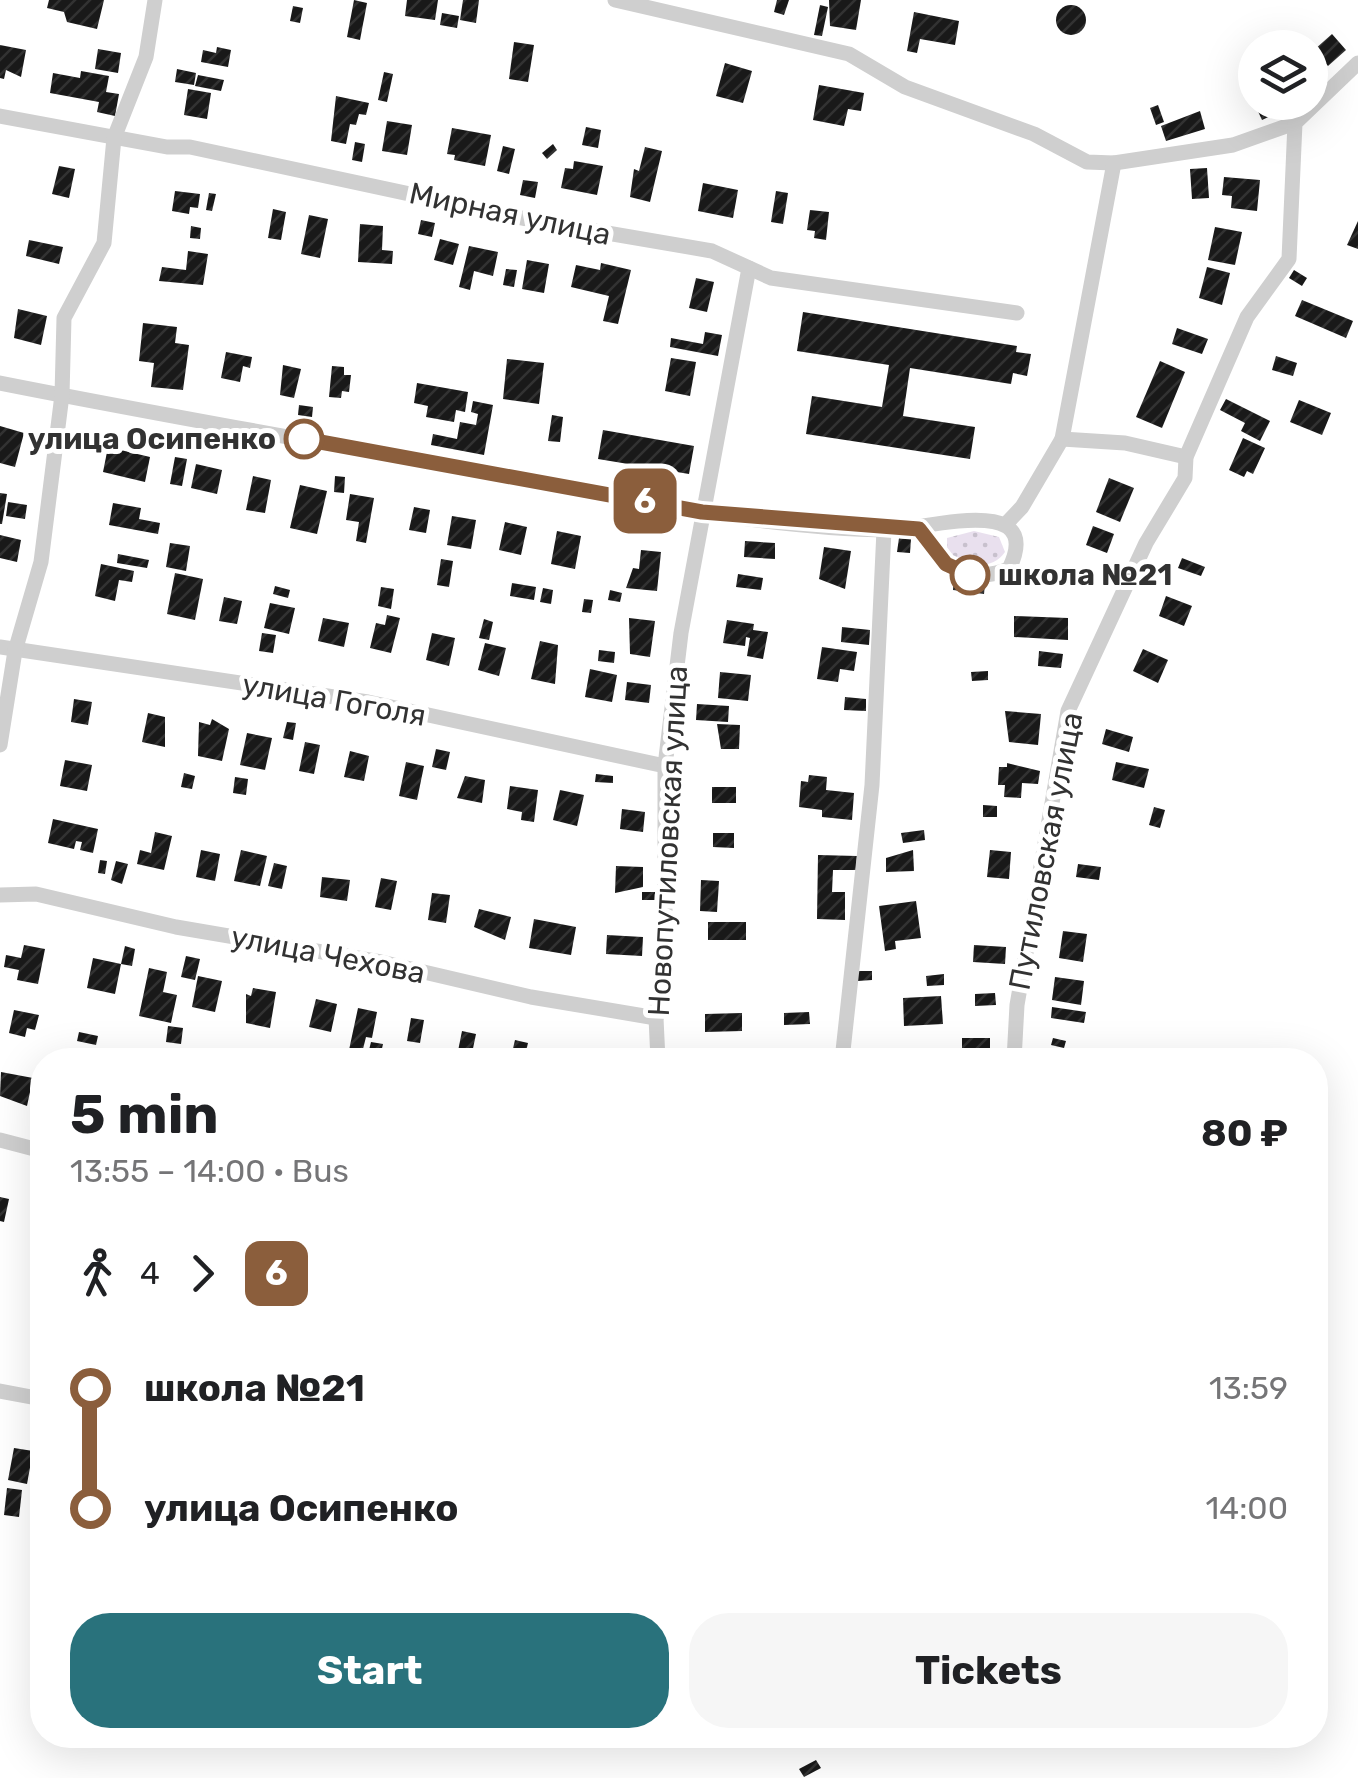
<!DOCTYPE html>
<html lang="en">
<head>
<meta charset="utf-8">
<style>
  body { margin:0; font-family:Rubik,sans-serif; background:#f6f6f6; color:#202124; height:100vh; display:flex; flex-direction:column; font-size:38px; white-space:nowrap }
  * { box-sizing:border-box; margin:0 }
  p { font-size:32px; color:#757577 }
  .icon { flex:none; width:55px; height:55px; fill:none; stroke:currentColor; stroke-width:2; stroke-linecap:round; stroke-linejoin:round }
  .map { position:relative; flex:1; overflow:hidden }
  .side { position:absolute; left:30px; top:1048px; width:1298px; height:700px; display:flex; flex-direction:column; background:#fff; border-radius:40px; box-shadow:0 10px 40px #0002 }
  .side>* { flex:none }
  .badge { padding:0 20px; border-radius:15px; font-size:35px; line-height:65px }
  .fabs { position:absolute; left:1238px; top:30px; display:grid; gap:20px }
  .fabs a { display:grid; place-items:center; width:90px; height:90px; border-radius:50%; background:#fff; box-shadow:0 10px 40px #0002; font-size:50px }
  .map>.badge { position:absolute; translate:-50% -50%; box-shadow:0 0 0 5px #fff }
  .legs { display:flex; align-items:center; gap:15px; height:110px; padding:0 40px; font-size:32px }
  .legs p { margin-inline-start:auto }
  .overview { display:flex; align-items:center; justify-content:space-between; height:170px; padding:0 40px }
  h1 { font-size:55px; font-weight:700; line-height:75px }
  .button { display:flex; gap:20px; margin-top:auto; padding:20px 40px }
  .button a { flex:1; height:115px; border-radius:40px; background:#29727c; color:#fff; font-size:40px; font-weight:700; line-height:115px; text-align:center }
  .button a+a { background:#f6f6f6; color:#202124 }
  ul { padding:0 40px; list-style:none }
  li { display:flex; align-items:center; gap:35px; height:120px; font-size:38px }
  li i { display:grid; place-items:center; width:15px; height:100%; margin:0 12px; background:currentColor }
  li i::after { content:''; width:25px; height:25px; margin:-12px; border:8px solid; border-radius:50%; background:#fff }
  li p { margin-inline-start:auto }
  li:first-child i { background:linear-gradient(#0000 50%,currentColor 0) }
  li:last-child i { background:linear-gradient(currentColor 50%,#0000 0) }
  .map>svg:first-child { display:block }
  .grass { fill:url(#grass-dots) }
  .building { fill:url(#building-hatch) }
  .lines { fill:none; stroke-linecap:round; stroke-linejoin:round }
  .minor { stroke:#cfcfcf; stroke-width:15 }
  .line-1-casing { stroke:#fff; stroke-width:22 }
  .line-1 { stroke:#8b5e3c; stroke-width:15 }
  .stop-1-dot { fill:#fff; stroke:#8b5e3c; stroke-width:5 }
  .labels { text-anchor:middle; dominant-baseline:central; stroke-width:10; stroke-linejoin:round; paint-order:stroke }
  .street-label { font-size:30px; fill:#323232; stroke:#fff }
  .stop-label { font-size:30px; font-weight:bold; fill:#323232; stroke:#fff; text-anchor:end }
</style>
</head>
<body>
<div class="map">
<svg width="1358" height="1778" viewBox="0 0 1358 1778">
  <defs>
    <pattern id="grass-dots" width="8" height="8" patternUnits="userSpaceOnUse" patternTransform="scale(2.5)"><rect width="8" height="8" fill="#e9e0ee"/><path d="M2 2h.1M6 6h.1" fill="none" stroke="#c8c1cd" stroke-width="1.8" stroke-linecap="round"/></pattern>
    <pattern id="building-hatch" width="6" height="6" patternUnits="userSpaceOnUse" patternTransform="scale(2.5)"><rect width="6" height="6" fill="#191919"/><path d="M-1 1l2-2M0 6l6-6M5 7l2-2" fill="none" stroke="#323232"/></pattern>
  </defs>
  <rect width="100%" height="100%" fill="#fff"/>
  <!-- grass -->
  <path class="grass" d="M974,531l25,6 6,15c-14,20 -41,14 -58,1v-15z"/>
  <!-- building -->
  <g class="building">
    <polygon points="49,0 104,0 97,29 67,22 64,12 47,8"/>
    <polygon points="354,0 367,3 360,40 347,37"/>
    <polygon points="407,0 438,0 435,20 405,16"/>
    <polygon points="463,0 479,0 476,23 460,20"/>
    <polygon points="777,0 789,0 784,15 774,12"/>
    <polygon points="829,0 861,0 856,30 830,26"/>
    <circle cx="1071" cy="20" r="15"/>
    <polygon points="820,5 828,7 822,36 814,35"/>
    <polygon points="293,6 303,8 300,23 290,21"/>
    <polygon points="914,12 959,21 955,45 920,39 917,53 907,51"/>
    <polygon points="442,13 459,16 457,28 440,25"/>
    <polygon points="1332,34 1346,50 1328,66 1314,50"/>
    <polygon points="514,42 534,45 528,82 509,79"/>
    <polygon points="0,45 26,50 21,77 6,70 4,79 0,78"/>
    <polygon points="217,47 231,50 228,67 201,62 203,50 216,53"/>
    <polygon points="98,49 121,53 118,73 95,69"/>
    <polygon points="725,63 752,71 743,103 716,96"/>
    <polygon points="177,69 196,73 194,85 175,82"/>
    <polygon points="81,71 109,76 106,92 119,94 115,116 97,112 99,102 50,93 53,73 80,78"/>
    <polygon points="384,72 393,74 387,102 378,100"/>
    <polygon points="198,75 224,80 221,91 195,86"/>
    <polygon points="819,85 864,93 861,111 848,109 844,126 813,120"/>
    <polygon points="188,89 211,93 207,119 184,115"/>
    <polygon points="336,96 369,103 366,115 359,114 356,125 350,124 346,144 331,141"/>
    <polygon points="1266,102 1282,102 1285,109 1262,120 1256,107"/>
    <polygon points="1158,105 1164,122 1156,125 1150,108"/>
    <polygon points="1200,111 1205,129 1166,141 1161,126"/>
    <polygon points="387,121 412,125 407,155 382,151"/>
    <polygon points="586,127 601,130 598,148 582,145"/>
    <polygon points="452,128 491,135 485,166 454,160 455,155 447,154"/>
    <polygon points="355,142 365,144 362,162 352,160"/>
    <polygon points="553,144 557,150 547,159 542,153"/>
    <polygon points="503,146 515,149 509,174 497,171"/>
    <polygon points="645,147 662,151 650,202 630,197 634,169 639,171"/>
    <polygon points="574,161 603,166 597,195 561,188 565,168 573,169"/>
    <polygon points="59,166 75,169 69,198 52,194"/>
    <polygon points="1207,168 1209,198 1192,199 1190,169"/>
    <polygon points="1224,177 1260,180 1257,211 1231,208 1232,196 1222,195"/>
    <polygon points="523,180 538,182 535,198 520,195"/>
    <polygon points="703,183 738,190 733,218 698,211"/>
    <polygon points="175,191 200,194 198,208 190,207 189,214 172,211"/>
    <polygon points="776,191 788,193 783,224 771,222"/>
    <polygon points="209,193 216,194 212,211 206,210"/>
    <polygon points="273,209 286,212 281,240 268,238"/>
    <polygon points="810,210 829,212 826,240 814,238 815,231 807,230"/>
    <polygon points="309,215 328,219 320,258 301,254"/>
    <polygon points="421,220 435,223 432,237 418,234"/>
    <polygon points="1358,221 1358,249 1347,245"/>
    <polygon points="360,224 383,226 382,250 393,251 392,264 358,262"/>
    <polygon points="191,226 201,228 200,239 190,238"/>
    <polygon points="1215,227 1242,232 1235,265 1208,260"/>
    <polygon points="440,239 459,244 453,265 434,260"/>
    <polygon points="29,240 63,247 59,264 26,256"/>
    <polygon points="469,246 498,252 493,276 474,271 470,290 459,287"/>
    <polygon points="188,251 208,254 203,285 159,281 162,267 186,270"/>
    <polygon points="527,260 549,264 544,293 522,289"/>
    <polygon points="601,263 631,270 618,324 603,321 609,296 571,287 576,265 600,270"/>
    <polygon points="1207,267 1230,273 1222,305 1199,298"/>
    <polygon points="506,269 517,270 514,287 503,285"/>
    <polygon points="1294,270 1307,278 1302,286 1289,278"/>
    <polygon points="696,278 714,282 707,312 689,308"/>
    <polygon points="1302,300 1353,321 1346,338 1295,316"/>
    <polygon points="18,309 47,316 41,345 14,338"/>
    <polygon points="803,312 1017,346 1016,352 1031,354 1027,376 1013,373 1011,384 910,368 903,416 975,427 970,459 806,434 812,396 882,407 889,365 797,351"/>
    <polygon points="143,323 177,327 175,343 189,345 183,390 151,387 154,363 139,361"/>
    <polygon points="1177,328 1208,339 1202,354 1172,344"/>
    <polygon points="705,332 722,335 718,356 670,347 671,338 703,344"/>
    <polygon points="226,352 252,357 250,368 243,366 240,382 221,378"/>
    <polygon points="1276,356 1297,363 1293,376 1272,370"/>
    <polygon points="671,358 696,362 690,396 665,391"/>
    <polygon points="507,359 544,363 539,404 503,399"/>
    <polygon points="1160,361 1185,372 1162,428 1136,417"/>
    <polygon points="283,365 301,369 294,398 280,395"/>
    <polygon points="332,366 344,367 344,375 351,375 349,392 342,391 341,398 329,397"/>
    <polygon points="417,383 468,392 465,412 456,410 454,422 426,417 428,406 414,403"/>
    <polygon points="1226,399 1270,421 1260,441 1241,431 1245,423 1220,410"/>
    <polygon points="1299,400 1331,413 1322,435 1290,422"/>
    <polygon points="473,401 493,405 484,455 431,445 433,434 457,439 460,422 476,425 478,414 471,412"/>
    <polygon points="299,405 313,407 312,417 298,415"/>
    <polygon points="552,415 563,417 560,442 548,441"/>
    <polygon points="0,426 24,433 15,467 0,463"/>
    <polygon points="603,430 694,446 689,474 598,459"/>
    <polygon points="1243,438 1265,448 1253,474 1247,471 1244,477 1229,470"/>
    <polygon points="108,447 150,457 145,482 103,472"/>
    <polygon points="175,457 187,459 182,486 170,484"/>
    <polygon points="196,464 222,470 217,494 191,488"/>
    <polygon points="253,476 271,480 265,513 246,510"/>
    <polygon points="335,476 345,477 344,493 334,492"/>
    <polygon points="1109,478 1134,488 1120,522 1096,512"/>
    <polygon points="300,485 327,491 317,534 290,528"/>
    <polygon points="0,493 7,494 2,524 0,524"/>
    <polygon points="350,494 374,498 366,543 356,541 359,522 346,520"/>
    <polygon points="8,502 27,505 25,519 6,516"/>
    <polygon points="113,503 141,508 139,519 160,523 158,534 109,525"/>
    <polygon points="414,507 430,510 426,533 409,530"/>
    <polygon points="452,516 476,520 471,549 447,545"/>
    <polygon points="505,522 527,527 521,555 499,550"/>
    <polygon points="1093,526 1114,534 1107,553 1086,545"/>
    <polygon points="557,531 581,536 575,569 551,564"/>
    <polygon points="0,535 21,540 17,562 0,558"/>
    <polygon points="899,538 911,539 910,553 897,552"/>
    <polygon points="745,541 775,543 775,559 744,557"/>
    <polygon points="170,543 190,546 186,571 166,567"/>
    <polygon points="824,547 851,551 845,589 819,579"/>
    <polygon points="641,550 661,552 657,591 626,588 633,568 639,569"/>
    <polygon points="118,554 149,560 147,568 117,563"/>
    <polygon points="1182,558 1205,567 1201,576 1178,568"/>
    <polygon points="441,559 453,561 449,587 437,585"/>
    <polygon points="101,564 134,571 132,582 119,580 115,601 95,596"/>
    <polygon points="1065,568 1093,574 1090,589 1062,583"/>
    <polygon points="175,573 203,579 195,620 167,614"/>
    <polygon points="738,574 763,578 761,590 736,587"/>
    <polygon points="954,580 985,584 984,594 953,590"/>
    <polygon points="512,583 536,587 534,600 510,596"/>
    <polygon points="275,586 290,590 288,598 273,594"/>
    <polygon points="381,587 394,589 391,609 378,606"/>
    <polygon points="543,588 553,590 551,604 540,602"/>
    <polygon points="610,590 622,593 620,602 608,600"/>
    <polygon points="1166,596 1192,606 1184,626 1159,616"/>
    <polygon points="224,597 242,601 237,624 219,621"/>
    <polygon points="584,599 593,600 591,613 582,612"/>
    <polygon points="270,603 295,608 289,634 264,628"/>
    <polygon points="387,615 400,618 391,653 370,648 376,623 385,625"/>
    <polygon points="1014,616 1068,618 1068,640 1014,637"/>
    <polygon points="323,618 349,623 344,647 318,641"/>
    <polygon points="629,618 655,621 650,657 630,654"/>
    <polygon points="484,619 493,622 489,640 479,638"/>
    <polygon points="727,620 754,624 753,630 768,632 763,659 747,656 750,638 746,637 745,646 723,643"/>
    <polygon points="842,627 870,630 869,645 841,642"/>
    <polygon points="262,633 276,635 273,653 259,651"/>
    <polygon points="432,633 455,638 449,666 426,660"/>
    <polygon points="540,641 558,645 555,684 531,679"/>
    <polygon points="485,643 506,648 499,676 478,670"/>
    <polygon points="822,647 857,652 854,671 840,669 838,682 817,679"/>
    <polygon points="1143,649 1168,660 1158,683 1133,671"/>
    <polygon points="599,650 615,652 614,663 598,661"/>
    <polygon points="1039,651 1063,654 1061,668 1038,666"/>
    <polygon points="590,669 617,675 612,702 585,697"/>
    <polygon points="988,671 988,680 972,681 971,672"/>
    <polygon points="720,672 751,675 748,701 718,698"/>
    <polygon points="627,682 651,685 649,703 625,700"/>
    <polygon points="845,697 866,699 866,711 844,710"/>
    <polygon points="74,699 92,702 88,725 71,722"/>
    <polygon points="697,704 729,706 728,722 696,720"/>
    <polygon points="1005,711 1041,714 1038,745 1009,742"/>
    <polygon points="148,713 165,717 165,747 142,742"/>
    <polygon points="212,719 229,729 222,761 198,756 199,722 210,725"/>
    <polygon points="287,722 296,723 293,740 283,738"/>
    <polygon points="717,724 740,725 739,749 721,749"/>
    <polygon points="1106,729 1133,737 1129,752 1102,744"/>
    <polygon points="247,733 272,738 265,770 240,765"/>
    <polygon points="305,742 320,745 314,774 299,771"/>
    <polygon points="436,749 450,752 446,770 432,767"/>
    <polygon points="350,751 369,756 364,781 344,777"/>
    <polygon points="65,760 92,765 87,791 60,786"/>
    <polygon points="406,762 424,766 417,800 399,796"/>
    <polygon points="1116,762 1149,769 1144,788 1112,780"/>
    <polygon points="1007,763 1040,771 1038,784 1022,783 1021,798 1004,797 1005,785 998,785 999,767 1007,767"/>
    <polygon points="184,773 195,776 192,789 181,787"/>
    <polygon points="596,774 613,776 613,783 595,782"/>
    <polygon points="809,775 827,777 826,790 854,793 852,820 822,817 822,810 799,807 801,781 808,782"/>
    <polygon points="465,776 485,780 482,803 457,798"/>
    <polygon points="235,777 248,779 246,795 233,793"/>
    <polygon points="510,786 538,790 534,822 521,820 522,812 507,809"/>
    <rect x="712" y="787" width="24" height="16"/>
    <polygon points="560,790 584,795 577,826 553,820"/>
    <polygon points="983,805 997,806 997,817 983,817"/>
    <polygon points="1154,807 1165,810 1160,828 1149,825"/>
    <polygon points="622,809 645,812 643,832 620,829"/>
    <polygon points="53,819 98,829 93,853 80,850 82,842 76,841 74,849 48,843"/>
    <polygon points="924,830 925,840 903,843 901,833"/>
    <polygon points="155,832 172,836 164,870 137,864 140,850 151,853"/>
    <polygon points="713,833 734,833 734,848 713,847"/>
    <polygon points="201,850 220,854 215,881 196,877"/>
    <polygon points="241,850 267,856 260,886 234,881"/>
    <polygon points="913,850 914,871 886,872 886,858"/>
    <polygon points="990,850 1011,852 1009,879 987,877"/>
    <polygon points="818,855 857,856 856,870 833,870 832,892 845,892 845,920 817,919"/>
    <polygon points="100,860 107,861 105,874 98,873"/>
    <polygon points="116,861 128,864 122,884 111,880"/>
    <polygon points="274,863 287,866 282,889 268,886"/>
    <polygon points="1078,864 1101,867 1099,880 1076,877"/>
    <polygon points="616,866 643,867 643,887 615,893"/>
    <polygon points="322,877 350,880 347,901 320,897"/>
    <polygon points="381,878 397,881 391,910 375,907"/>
    <polygon points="701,880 719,881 717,912 700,911"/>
    <rect x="642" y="892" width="14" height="8"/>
    <polygon points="432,893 450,895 446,923 428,920"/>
    <polygon points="916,901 921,938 895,941 896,949 885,951 879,906"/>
    <polygon points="479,909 511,917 505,940 474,927"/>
    <polygon points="534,919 576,927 571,955 529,948"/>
    <rect x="708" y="922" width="38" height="18"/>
    <polygon points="1063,931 1087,934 1083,962 1059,958"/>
    <polygon points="607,935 643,937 642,956 606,954"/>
    <polygon points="24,945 45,949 38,984 17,980 19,970 4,967 6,955 21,958"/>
    <polygon points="974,945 1006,947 1005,964 973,962"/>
    <polygon points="125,946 135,949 132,966 121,964"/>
    <polygon points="186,956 200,959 195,980 181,977"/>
    <polygon points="93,958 121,964 115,994 87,988"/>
    <polygon points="149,968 167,972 163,992 177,995 171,1023 139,1016"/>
    <polygon points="858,971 872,971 872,980 858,981"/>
    <polygon points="944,974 944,985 927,986 926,976"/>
    <polygon points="198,976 222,981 215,1012 192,1007"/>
    <polygon points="1055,977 1084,981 1081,1005 1052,1000"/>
    <polygon points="253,988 276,992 270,1028 246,1023 246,994 251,996"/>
    <polygon points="995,993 996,1005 975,1006 975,994"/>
    <polygon points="941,996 943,1024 904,1026 903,998"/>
    <polygon points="316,999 337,1004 331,1032 309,1027"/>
    <polygon points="1052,1007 1086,1012 1084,1023 1051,1018"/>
    <polygon points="358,1008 377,1012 372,1038 366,1037 362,1053 349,1050"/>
    <polygon points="14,1010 39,1015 35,1030 27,1028 25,1037 9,1033"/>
    <polygon points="809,1012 810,1024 784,1025 784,1013"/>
    <polygon points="742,1013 742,1031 705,1032 705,1014"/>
    <polygon points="411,1018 424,1020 420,1043 407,1041"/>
    <polygon points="168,1026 183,1028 181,1044 166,1042"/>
    <polygon points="462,1031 476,1034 471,1058 457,1056"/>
    <polygon points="79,1032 98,1036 96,1045 77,1041"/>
    <rect x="962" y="1038" width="28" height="22"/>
    <polygon points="1053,1038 1066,1041 1064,1048 1051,1045"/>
    <polygon points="515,1040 528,1043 524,1060 511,1057"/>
    <polygon points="371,1042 383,1044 381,1053 369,1050"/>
    <polygon points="1,1072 33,1078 27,1106 0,1096"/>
    <polygon points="0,1197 9,1199 4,1222 0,1221"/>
    <polygon points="36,1314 42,1315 42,1343 30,1341"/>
    <polygon points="14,1448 33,1451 27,1484 8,1480"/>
    <polygon points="39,1451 42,1451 42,1476 35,1475"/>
    <polygon points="7,1488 22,1490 19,1517 4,1515"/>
    <polygon points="816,1760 821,1768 804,1777 799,1769"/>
  </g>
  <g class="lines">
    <!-- minor -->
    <g class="minor">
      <polyline points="615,0 849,54 905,87 1034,134 1087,162 1114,163 1233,145 1295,123"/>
      <polyline points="0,116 167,147 190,147 531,220 712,251 771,278 1017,313"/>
      <path d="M0,383c166,33 333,62 500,92 127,23 259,54 390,55 32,0 157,-39 119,39 -41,17 -68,-6 -90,-40"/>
      <polyline points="1062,439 1125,443 1186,457"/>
      <polyline points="1005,525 1022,507 1062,439 1114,163"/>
      <polyline points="0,647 368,702 665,766"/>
      <polyline points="0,745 15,651 41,562 62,395 64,318 104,243 114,138 146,57 155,0"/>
      <polyline points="0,895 36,894 176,927 381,962 531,997 656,1018"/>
      <polyline points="658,1060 656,1018 665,924 665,766 681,633 749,268"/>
      <polyline points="842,1060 872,785 884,530"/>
      <polyline points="1014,1060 1017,1005 1068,711 1146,543 1185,478 1186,457 1247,317 1289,259 1295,123 1358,63"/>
      <polyline points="0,1140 42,1151"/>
      <polyline points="0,1391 42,1399"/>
    </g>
  </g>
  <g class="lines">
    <!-- line-1 casing -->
    <g class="line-1-casing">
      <polyline id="line-1" points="304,439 702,512 919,529 946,564 970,575"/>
    </g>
    <!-- line-1 -->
    <use href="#line-1" class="line-1"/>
  </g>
  <!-- markers -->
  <g class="stop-1-dot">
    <circle cx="304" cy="439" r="18"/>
    <circle cx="970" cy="575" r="18"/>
  </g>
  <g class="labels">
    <!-- street labels -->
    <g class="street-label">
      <text transform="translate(510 214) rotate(12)">Мирная улица</text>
      <text transform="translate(334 700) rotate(10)">улица Гоголя</text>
      <text transform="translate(668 841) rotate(-87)">Новопутиловская улица</text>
      <text transform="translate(1046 851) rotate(-79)">Путиловская улица</text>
      <text transform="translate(328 955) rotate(11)">улица Чехова</text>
    </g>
    <!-- stop labels -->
    <g class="stop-label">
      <text x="276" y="439">улица Осипенко</text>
      <text x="998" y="575" text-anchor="start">школа №21</text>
    </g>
  </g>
</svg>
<div class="fabs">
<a><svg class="icon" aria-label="layers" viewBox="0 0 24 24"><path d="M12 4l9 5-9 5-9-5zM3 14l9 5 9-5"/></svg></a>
</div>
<b class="badge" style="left:645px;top:501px;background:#8b5e3c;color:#fff">6</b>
<section class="side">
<div class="overview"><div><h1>5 min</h1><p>13:55 – 14:00 · Bus</p></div><b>80 ₽</b></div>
<div class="legs"><svg class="icon" aria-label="walk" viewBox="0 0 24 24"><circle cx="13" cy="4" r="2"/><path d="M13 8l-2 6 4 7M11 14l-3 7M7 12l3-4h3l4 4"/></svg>4<svg class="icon" aria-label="forward" viewBox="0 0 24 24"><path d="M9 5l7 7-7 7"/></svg><b class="badge" style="background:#8b5e3c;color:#fff">6</b></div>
<ul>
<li><i style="color:#8b5e3c"></i><b>школа №21</b><p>13:59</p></li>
<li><i style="color:#8b5e3c"></i><b>улица Осипенко</b><p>14:00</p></li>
</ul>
<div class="button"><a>Start</a><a>Tickets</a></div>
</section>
</div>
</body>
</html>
